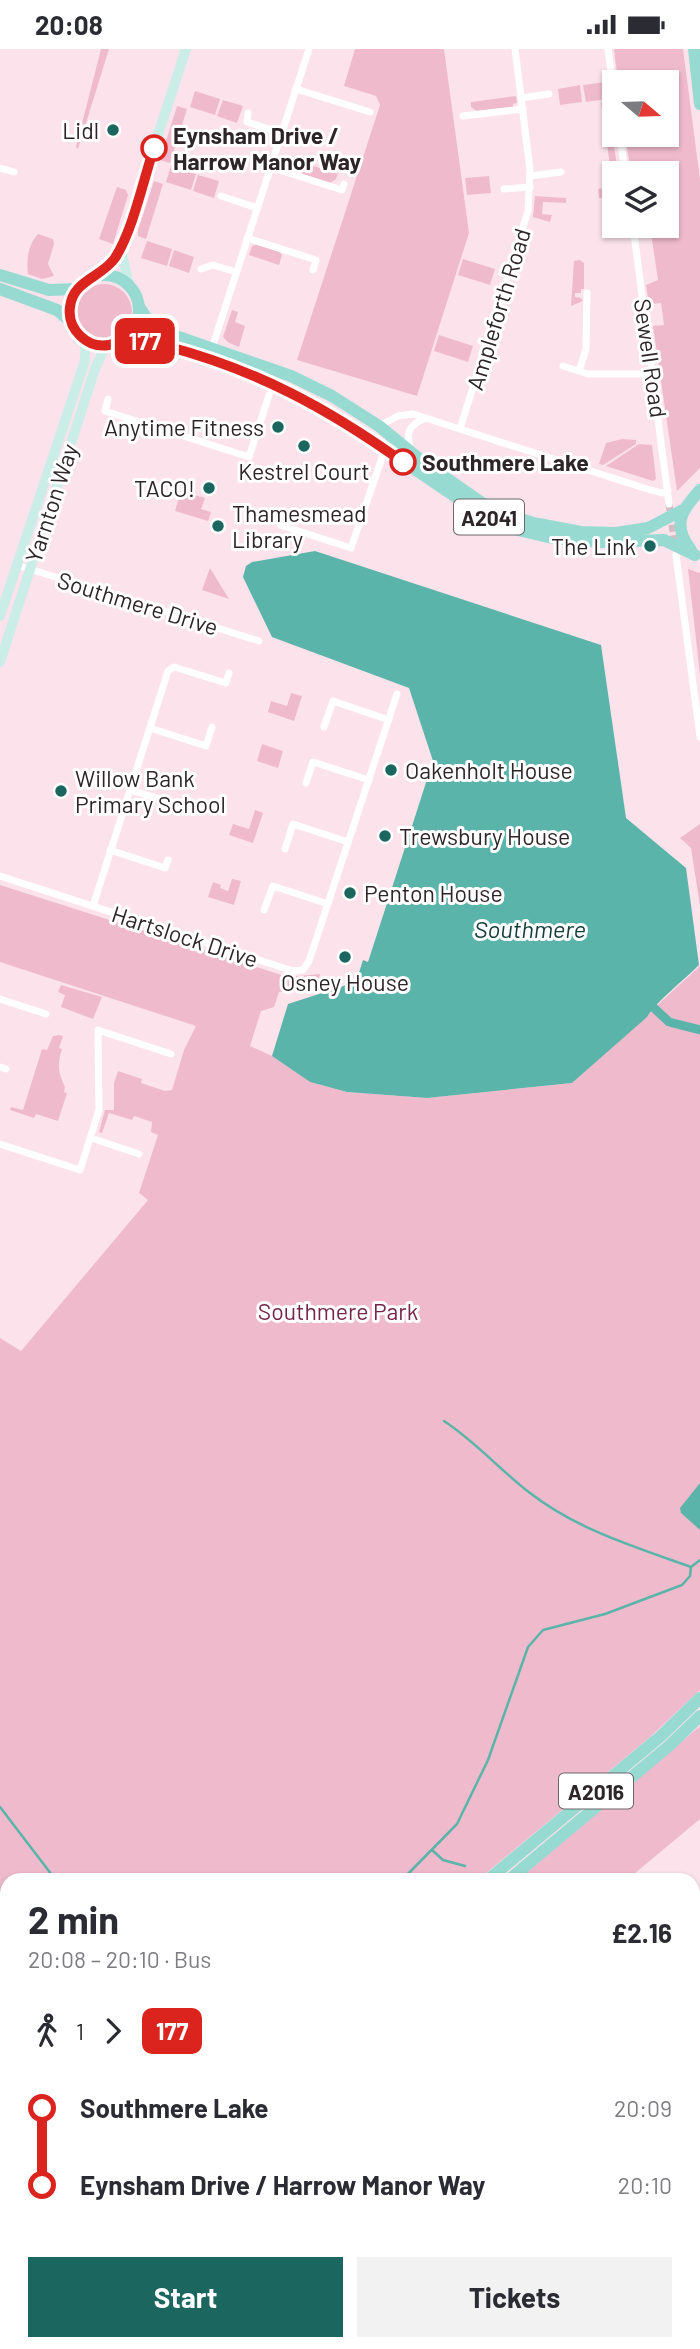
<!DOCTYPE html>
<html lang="en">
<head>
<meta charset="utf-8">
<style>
  body { margin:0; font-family:Barlow,sans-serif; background:#f2f2f3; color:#2b2b33; height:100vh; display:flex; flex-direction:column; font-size:26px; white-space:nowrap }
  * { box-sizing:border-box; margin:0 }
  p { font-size:23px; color:#7c7c81 }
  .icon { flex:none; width:38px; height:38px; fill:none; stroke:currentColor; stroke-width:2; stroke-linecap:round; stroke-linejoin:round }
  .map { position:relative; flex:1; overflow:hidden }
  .sheet { position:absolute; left:0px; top:1824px; width:700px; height:478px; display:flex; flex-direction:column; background:#fff; border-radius:21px 21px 0 0; box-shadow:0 2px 5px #0004 }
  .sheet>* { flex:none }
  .badge { padding:0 14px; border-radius:10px; font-size:24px; line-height:46px }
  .needle { width:46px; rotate:109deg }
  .fabs { position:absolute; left:602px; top:21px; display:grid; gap:14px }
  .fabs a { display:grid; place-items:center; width:77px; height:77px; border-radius:0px; background:#fff; box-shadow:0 2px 5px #0004; font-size:35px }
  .map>.badge { position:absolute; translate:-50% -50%; box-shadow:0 0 0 4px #fff }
  .legs { display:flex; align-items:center; gap:10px; height:77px; padding:0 28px; font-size:23px }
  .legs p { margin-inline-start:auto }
  .headline { display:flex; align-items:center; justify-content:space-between; height:119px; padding:0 28px }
  h1 { font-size:38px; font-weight:700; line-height:52px }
  .action { display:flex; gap:14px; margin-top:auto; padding:14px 28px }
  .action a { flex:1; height:80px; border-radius:0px; background:#1b665e; color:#fff; font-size:28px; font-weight:700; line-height:80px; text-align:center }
  .action a+a { background:#f2f2f3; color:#2b2b33 }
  ul { padding:0 28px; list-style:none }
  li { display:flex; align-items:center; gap:24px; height:77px; font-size:26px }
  li i { display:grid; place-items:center; width:10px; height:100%; margin:0 9px; background:currentColor }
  li i::after { content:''; width:18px; height:18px; margin:-9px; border:5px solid; border-radius:50%; background:#fff }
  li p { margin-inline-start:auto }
  li:first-child i { background:linear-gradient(#0000 50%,currentColor 0) }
  li:last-child i { background:linear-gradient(currentColor 50%,#0000 0) }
  .status { display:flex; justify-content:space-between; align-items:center; height:49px; padding:0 35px; background:#fff; direction:ltr }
  .status svg { height:19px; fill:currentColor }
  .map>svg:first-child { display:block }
  .green { fill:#efbbcc }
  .water { fill:#5bb4a9 }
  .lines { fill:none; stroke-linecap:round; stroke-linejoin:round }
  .stream { stroke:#5bb4a9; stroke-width:2.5 }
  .canal { stroke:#5bb4a9; stroke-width:9 }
  .street-tunnel { stroke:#d3bdc4; stroke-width:7; stroke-dasharray:7 3.5; stroke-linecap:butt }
  .street { stroke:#fff; stroke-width:7 }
  .secondary { stroke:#cbede8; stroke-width:10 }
  .primary { stroke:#97dad2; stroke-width:12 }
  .line-1-casing { stroke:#fff; stroke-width:16 }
  .line-1 { stroke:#dc241f; stroke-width:10 }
  .poi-dot { fill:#1b665e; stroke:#fff; stroke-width:2.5 }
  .stop-1-dot { fill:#fff; stroke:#dc241f; stroke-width:3.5 }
  .labels { text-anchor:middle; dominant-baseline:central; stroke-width:6; stroke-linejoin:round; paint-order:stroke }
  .shield { fill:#fff; stroke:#6d6668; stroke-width:2 }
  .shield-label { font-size:21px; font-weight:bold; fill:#2e2528 }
  .poi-label { font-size:23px; fill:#2e2528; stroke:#fff; text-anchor:start }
  .stop-label { font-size:23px; font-weight:bold; fill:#2e2528; stroke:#fff; text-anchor:start }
  .street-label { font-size:23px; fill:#2e2528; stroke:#fff }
  .park-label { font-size:23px; fill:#762649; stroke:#fff }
  .water-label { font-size:24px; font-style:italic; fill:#143e39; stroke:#fff }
</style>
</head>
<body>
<div class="status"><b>20:08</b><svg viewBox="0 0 49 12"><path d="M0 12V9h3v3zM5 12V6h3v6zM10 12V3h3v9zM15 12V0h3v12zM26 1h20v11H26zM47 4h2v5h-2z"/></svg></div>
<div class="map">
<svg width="700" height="2300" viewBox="0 0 700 2300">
  <rect width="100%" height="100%" fill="#fce3eb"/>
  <!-- green -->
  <g class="green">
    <polygon points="101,0 109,0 78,100 76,98"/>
    <polygon points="355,0 444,0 469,184 417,347 297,311 380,56 376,47 344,37"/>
    <polygon points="614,0 683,0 700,130 700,419 677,442 653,277 664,276 661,254 649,255 646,236 658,231 650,177 667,177 667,124 631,124 625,86 667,86 667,33 618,33"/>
    <polygon points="605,33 607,50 586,53 583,36"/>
    <polygon points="580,36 582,53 560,56 558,40"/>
    <polygon points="195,42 220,50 215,66 190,58"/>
    <polygon points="516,47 517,54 513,55 513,58 477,62 471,58 471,53"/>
    <polygon points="223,51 243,57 237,74 217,67"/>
    <polygon points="608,53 618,124 614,124 614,149 599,149 598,140 613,137 601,54"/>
    <polygon points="177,57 187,60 170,114 160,111"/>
    <polygon points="280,106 338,125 336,130 330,134 278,117"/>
    <polygon points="171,117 196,125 191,141 166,133"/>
    <polygon points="198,126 219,132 214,149 193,142"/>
    <polygon points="489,127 491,144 467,146 465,129"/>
    <polygon points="154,132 163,135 146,190 138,187 138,181"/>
    <polygon points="117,138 126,141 128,146 113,195 99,190"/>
    <polygon points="535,147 566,149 566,154 543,153 542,165 552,166 550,173 533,168"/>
    <path d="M38,185l15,5 1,5 -6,20 6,12 -12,3 -14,-5c-2,-14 0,-29 10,-40z"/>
    <polygon points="147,192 172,200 167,217 141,209"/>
    <polygon points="258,195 280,203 282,206 279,216 249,206 252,197"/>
    <polygon points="174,201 194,208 189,224 169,217"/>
    <polygon points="463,210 495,220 490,236 458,226"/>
    <polygon points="580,211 584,214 584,240 581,240 581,244 575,244 575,248 581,249 583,252 571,257 574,212"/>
    <circle cx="104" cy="263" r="28"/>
    <polygon points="232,261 238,263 235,273 245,277 239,298 229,294 223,288"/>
    <polygon points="439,286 473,297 468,313 434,302"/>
    <polygon points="622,390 636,391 636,395 603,416 599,415 606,394"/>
    <polygon points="639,395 652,396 656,430 653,432 606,417"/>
    <polygon points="181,442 205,449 201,460 211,463 208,472 175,462"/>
    <polygon points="210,519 229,550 202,541"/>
    <polygon points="688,520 700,524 700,626"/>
    <polygon points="291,644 302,647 294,672 268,663 271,652 287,657"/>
    <polygon points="262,695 283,702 278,719 257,712"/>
    <polygon points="255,761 263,764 253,794 229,786 233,775 249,780"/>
    <polygon points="700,775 700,857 691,799 680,789"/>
    <polygon points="232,830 241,832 234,856 208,848 213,833 221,836 220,839 228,842"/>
    <polygon points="0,836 288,928 320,925 316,941 279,943 274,958 261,962 250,997 272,1007 310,1033 347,1043 427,1049 572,1034 700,917 700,1641 649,1689 479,1830 7,1830 7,2223 0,2229 0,1289 21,1302 148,1151 139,1144 158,1086 151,1083 152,1073 134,1067 132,1071 109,1064 102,1084 99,1083 105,1061 114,1061 114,1034 118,1022 142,1030 141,1034 165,1042 172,1041 184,1001 196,977 0,913"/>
    <polygon points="61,936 102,948 93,970 61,958 65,946 58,943"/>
    <path d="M59,986l4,1 -4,12 3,1c-5,15 -4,24 3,38l-1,5 3,1 -9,28 -22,-7 -2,4 -24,-8 1,-3 12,3 19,-61 5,1 6,-14z"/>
    <polygon points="700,1677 700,1770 628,1830 518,1830"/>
    <polygon points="700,2165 700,2239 693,2231 693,2171"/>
    <polygon points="7,2257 7,2294 30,2294 23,2300 0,2300 0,2263"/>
    <polygon points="541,2294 602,2294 607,2300 534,2300"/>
  </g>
  <!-- water -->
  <g class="water">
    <path d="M315,502l286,94 25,173 60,50 13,97c-13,13 -44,38 -52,52l-75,66 -145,15 -80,-6 -37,-10 -38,-26 16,-52 68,-22 7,-22 5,2 65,-201 -24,-73 -137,-51 -29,-60 3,-11 6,-4z"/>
    <polygon points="700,1434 700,1481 681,1464 680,1459"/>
  </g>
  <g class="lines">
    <!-- stream -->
    <g class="stream">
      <path d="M444,1372c32,21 56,49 86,72 48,37 105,54 161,74"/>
      <polyline points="0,1758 55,1830"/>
      <polyline points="432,1801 443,1811 465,1817"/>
      <polyline points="403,1830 457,1775 488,1711 528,1598 543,1581 605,1565 682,1536 690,1527 691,1518 700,1511"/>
      <polyline points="0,2087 7,2083"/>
    </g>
    <!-- canal -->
    <polyline class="canal" points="653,958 669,973 700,981"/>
    <!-- street-tunnel -->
    <polyline class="street-tunnel" points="669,455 675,496"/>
    <!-- street -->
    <g class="street">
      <polyline points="608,0 614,44"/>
      <polyline points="296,40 370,63"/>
      <polyline points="521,49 549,45"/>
      <polyline points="248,64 247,73 281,84"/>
      <polyline points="463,67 523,60"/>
      <polyline points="620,86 625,124"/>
      <polyline points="270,118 342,141 344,135"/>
      <polyline points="0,119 14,123"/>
      <polyline points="530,127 561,123"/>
      <polyline points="504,140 530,138"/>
      <polyline points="221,147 257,159"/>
      <polyline points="633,177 669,455"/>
      <polyline points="247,189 316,211 313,221"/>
      <polyline points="201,220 213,216 236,223"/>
      <polyline points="587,244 586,300 579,322 588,325 654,325"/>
      <polyline points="212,299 309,0"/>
      <polyline points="563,317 579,322"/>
      <polyline points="108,350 105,362 249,408 269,346"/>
      <polyline points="379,377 398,367 413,365 644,439 662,444 668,442"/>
      <polyline points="460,380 528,162 530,121 515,0"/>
      <path d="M411,402c-5,-17 -4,-25 13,-32"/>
      <polyline points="280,476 351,499 385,400"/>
      <polyline points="676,506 700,688"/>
      <polyline points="17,516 259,592"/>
      <polyline points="324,678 333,652 389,671"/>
      <polyline points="150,679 206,697 212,678"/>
      <polyline points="306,734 313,713 369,731"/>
      <polyline points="130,741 184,757 187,750"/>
      <polyline points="285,800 293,775 348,793"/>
      <polyline points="110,801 165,819 168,811"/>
      <polyline points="0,827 293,922 303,921 309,912 397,645"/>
      <polyline points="93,857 168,622 174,618 226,634 229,624"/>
      <polyline points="264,861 273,837 328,855"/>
      <polyline points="0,950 46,965"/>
      <polyline points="0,1018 6,1020"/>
      <polyline points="91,1089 139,1105"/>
      <polyline points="0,1095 80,1121 99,1061 98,981 171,1005"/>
    </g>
    <!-- secondary -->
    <g class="secondary">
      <polyline points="121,199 129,237"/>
      <polyline points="99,226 113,212 121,199 186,0"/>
      <polyline points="0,567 85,312 85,291"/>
      <polyline points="0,613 95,320 106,296"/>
    </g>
    <!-- primary -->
    <g class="primary">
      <polyline points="694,0 700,55"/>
      <polyline points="0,226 49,241 76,240"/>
      <circle cx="104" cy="261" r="35"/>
      <polyline points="0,240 57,261 71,273"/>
      <polyline points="140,259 148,272 164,283 291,327 332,347 379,377 423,413 482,454 509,466 533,474 581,483 616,484 648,479 683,461"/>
      <polyline points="125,289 195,306 257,328 304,349 338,368 478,463 514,480 552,489 601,493 664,491 695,506"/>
      <path d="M691,501c-20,-26 -9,-39 9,-60"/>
      <polyline points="489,1830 661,1687 700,1649"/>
      <polyline points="510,1830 670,1696 700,1667"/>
      <polyline points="0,2239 7,2233"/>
      <polyline points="0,2255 7,2249"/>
    </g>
  </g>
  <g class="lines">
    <!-- line-1 casing -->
    <g class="line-1-casing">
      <path id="line-1" d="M154,99c-11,33 -21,82 -39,110 -14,20 -42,22 -45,49 -3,22 17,42 39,38 8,-2 13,-7 20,-7 12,0 25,5 37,8 91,24 161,62 237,116"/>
    </g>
    <!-- line-1 -->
    <use href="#line-1" class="line-1"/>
  </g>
  <!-- markers -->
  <g class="poi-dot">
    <circle cx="113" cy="81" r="7"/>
    <circle cx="278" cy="378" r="7"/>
    <circle cx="304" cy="397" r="7"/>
    <circle cx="209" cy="439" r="7"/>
    <circle cx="218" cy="477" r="7"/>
    <circle cx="650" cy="497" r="7"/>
    <circle cx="391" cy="721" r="7"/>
    <circle cx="61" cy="742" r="7"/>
    <circle cx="385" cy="787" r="7"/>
    <circle cx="350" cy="844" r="7"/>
    <circle cx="345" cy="908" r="7"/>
  </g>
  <g class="stop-1-dot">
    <circle cx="154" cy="99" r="12"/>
    <circle cx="403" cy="413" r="12"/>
  </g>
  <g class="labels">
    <!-- shield labels -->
    <g class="shield">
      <rect x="454" y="450.5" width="70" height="35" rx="5"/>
      <rect x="559" y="1724.5" width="74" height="35" rx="5"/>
    </g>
    <g class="shield-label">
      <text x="489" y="468">A2041</text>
      <text x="596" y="1742">A2016</text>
    </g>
    <!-- poi labels -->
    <g class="poi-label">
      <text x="99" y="81" text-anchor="end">Lidl</text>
      <text x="264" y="378" text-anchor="end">Anytime Fitness</text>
      <text x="304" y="422" text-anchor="middle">Kestrel Court</text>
      <text x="195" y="439" text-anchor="end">TACO!</text>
      <text x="232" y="464">Thamesmead<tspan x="232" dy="26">Library</tspan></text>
      <text x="636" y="497" text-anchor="end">The Link</text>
      <text x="405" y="721">Oakenholt House</text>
      <text x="75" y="729">Willow Bank<tspan x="75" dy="26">Primary School</tspan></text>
      <text x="399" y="787">Trewsbury House</text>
      <text x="364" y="844">Penton House</text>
      <text x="345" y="933" text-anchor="middle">Osney House</text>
    </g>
    <!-- stop labels -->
    <g class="stop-label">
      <text x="173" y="86">Eynsham Drive /<tspan x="173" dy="26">Harrow Manor Way</tspan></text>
      <text x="422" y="413">Southmere Lake</text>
    </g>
    <!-- street labels -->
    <g class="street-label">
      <text transform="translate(498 260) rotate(-73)">Ampleforth Road</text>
      <text transform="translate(651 309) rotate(82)">Sewell Road</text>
      <text transform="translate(51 454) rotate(-72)">Yarnton Way</text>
      <text transform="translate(138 554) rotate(17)">Southmere Drive</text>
      <text transform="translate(185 887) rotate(18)">Hartslock Drive</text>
    </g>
    <!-- park labels -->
    <g class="park-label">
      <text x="338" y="1262">Southmere Park</text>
    </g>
    <!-- water labels -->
    <g class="water-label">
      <text x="530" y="879">Southmere</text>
    </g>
  </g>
</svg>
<div class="fabs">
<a><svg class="needle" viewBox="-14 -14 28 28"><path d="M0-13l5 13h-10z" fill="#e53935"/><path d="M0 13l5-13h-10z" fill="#7c7c81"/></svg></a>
<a><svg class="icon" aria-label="layers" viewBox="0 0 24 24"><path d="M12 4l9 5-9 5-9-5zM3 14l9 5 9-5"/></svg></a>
</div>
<b class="badge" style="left:145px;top:292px;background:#dc241f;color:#fff">177</b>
<section class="sheet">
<div class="headline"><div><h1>2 min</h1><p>20:08 – 20:10 · Bus</p></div><b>£2.16</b></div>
<div class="legs"><svg class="icon" aria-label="walk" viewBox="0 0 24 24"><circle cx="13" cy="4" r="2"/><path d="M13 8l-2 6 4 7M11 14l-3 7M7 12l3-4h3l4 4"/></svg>1<svg class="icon" aria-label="forward" viewBox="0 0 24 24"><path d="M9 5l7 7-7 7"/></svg><b class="badge" style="background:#dc241f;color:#fff">177</b></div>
<ul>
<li><i style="color:#dc241f"></i><b>Southmere Lake</b><p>20:09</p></li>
<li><i style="color:#dc241f"></i><b>Eynsham Drive / Harrow Manor Way</b><p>20:10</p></li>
</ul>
<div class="action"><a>Start</a><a>Tickets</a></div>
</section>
</div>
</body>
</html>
